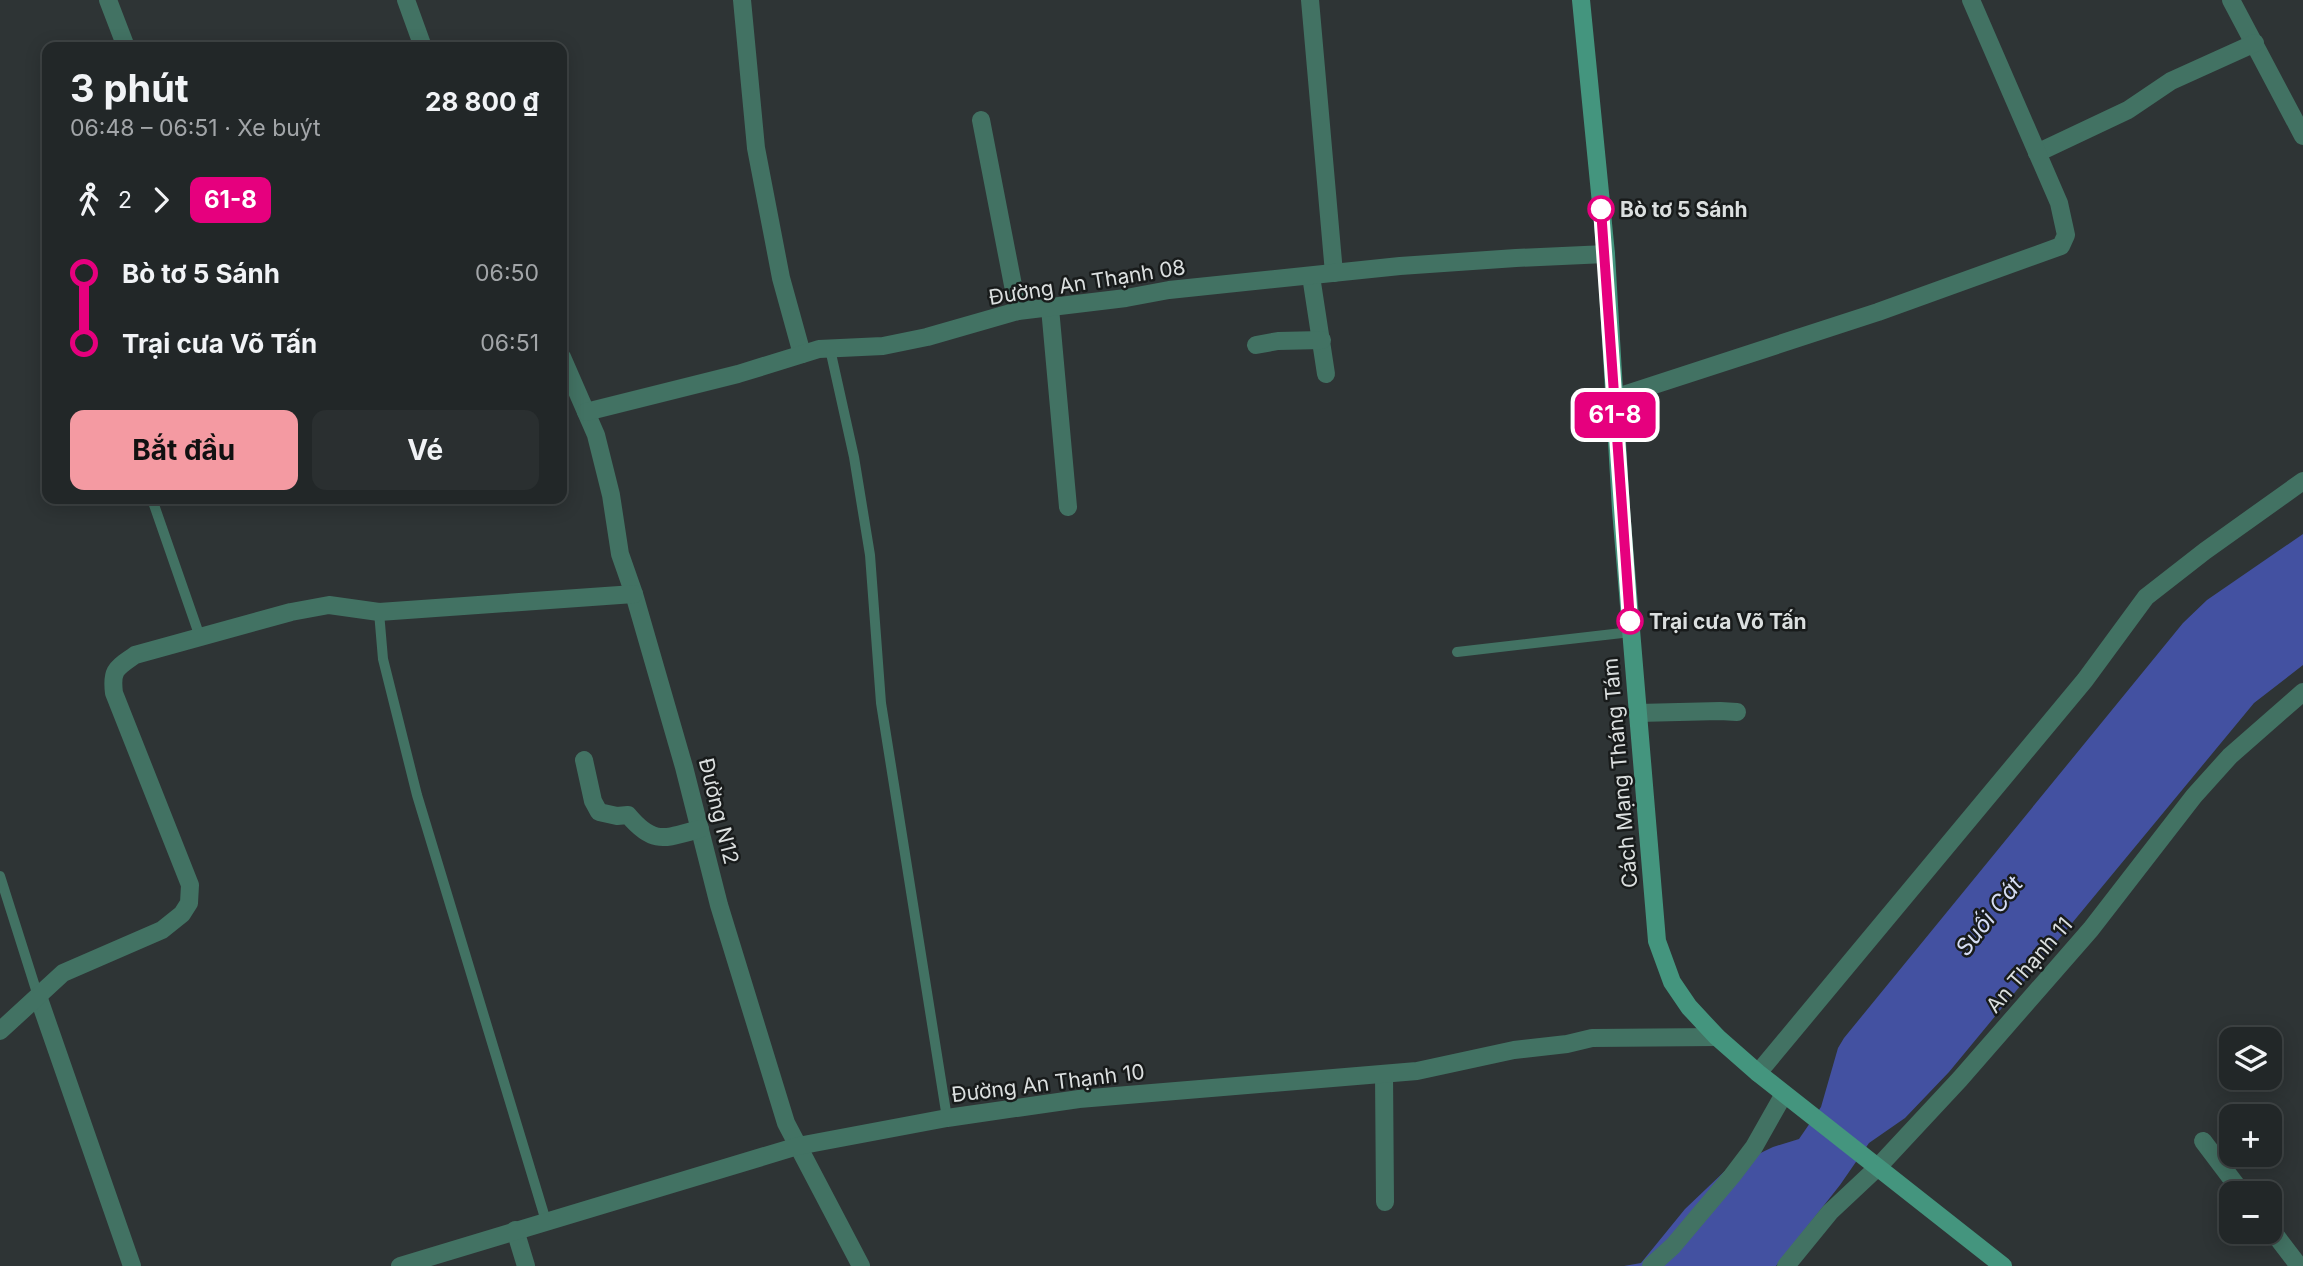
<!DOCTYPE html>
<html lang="vi">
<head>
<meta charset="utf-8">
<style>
  body { margin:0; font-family:Inter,sans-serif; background:#2a2f30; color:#f1f3f6; height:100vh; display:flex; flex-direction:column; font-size:26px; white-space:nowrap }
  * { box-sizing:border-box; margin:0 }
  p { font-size:23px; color:#a2a5a8 }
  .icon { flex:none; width:38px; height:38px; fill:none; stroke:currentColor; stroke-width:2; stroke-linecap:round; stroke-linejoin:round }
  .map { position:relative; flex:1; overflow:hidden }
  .drawer { position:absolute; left:42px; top:42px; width:525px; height:462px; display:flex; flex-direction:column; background:#222728; border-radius:14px; box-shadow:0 4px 18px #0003,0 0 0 2px #3f4445 }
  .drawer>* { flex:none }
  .badge { padding:0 14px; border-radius:10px; font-size:24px; line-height:46px }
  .tools { position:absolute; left:2219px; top:1027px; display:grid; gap:14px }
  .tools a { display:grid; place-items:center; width:63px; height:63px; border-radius:14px; background:#222728; box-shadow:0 4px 18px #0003,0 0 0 2px #3f4445; font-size:35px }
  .map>.badge { position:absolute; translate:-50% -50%; box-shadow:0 0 0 4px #fff }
  .legs { display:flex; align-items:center; gap:10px; height:77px; padding:0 28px; font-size:23px }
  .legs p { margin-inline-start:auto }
  .head { display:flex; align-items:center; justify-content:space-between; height:119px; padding:0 28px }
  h1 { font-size:38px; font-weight:700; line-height:52px }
  .button { display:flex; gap:14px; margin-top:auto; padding:14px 28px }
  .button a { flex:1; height:80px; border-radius:14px; background:#f49aa2; color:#111; font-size:28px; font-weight:700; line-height:80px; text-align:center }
  .button a+a { background:#2a2f30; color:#f1f3f6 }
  ul { padding:0 28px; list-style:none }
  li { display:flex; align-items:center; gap:24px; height:70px; font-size:26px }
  li i { display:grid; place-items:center; width:10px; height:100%; margin:0 9px; background:currentColor }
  li i::after { content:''; width:18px; height:18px; margin:-9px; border:5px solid; border-radius:50%; background:#222728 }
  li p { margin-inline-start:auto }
  li:first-child i { background:linear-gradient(#0000 50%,currentColor 0) }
  li:last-child i { background:linear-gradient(currentColor 50%,#0000 0) }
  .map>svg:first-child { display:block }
  .water { fill:#4351a1 }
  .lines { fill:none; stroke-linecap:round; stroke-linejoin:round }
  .service { stroke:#427263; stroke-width:10 }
  .minor { stroke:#427263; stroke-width:18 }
  .secondary { stroke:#44957e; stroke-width:18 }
  .line-1-casing { stroke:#fff; stroke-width:16 }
  .line-1 { stroke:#e6007e; stroke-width:10 }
  .stop-1-dot { fill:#fff; stroke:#e6007e; stroke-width:3.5 }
  .labels { text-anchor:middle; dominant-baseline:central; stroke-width:5; stroke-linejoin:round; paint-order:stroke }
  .stop-label { font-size:21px; font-weight:bold; fill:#dbdfdf; stroke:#181b1b; text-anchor:start }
  .street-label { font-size:21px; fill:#dbdfdf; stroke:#181b1b }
  .water-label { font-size:23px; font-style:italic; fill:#d6ddf4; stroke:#181b1b }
</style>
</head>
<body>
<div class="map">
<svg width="2303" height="1266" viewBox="0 0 2303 1266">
  <rect width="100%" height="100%" fill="#2e3435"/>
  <!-- water -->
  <polygon class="water" points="2303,534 2303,665 2254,703 1949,1072 1905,1118 1869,1143 1840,1185 1776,1266 1624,1266 1641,1263 1685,1209 1727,1169 1773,1147 1799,1139 1821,1107 1838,1048 1844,1038 2183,623 2207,600"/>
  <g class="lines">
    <!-- service -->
    <g class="service">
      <polyline points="830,349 854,457 870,555 881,703 947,1118"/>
      <polyline points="152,499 200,637"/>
      <polyline points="379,612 383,659 417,795 546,1221"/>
      <polyline points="1457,652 1631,632"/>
      <polyline points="0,876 38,996"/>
    </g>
    <!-- minor -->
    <g class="minor">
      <polyline points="108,0 126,47"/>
      <polyline points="406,0 423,47"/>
      <polyline points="742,0 756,148 781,278 802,354"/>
      <polyline points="1310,0 1334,273"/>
      <polyline points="2231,0 2303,136"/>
      <polyline points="981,120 1018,311"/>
      <polyline points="2037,153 2128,110 2171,81 2255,43"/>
      <polyline points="1311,276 1326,374"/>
      <polyline points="1050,308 1068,507"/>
      <polyline points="1256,345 1278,341 1322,340"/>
      <polyline points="562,357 596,435 611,495 620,554 634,594 684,767 719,905 786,1123 861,1266"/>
      <polyline points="1614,398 1878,312 2061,246 2066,235 2059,203 1971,0"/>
      <polyline points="586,412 738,374 819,349 883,346 927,337 1018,311 1126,298 1169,290 1400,266 1516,258 1606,254"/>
      <polyline points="1638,713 1720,711 1737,712"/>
      <path d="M584,760l9,41 6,11 18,4 11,-1c26,31 37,23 72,14"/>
      <polyline points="38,996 132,1266"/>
      <path d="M0,1031l63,-58 99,-43 20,-16 7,-11 1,-18 -76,-192c-3,-24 3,-25 21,-38l156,-43 38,-7 50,7 255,-18"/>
      <polyline points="1758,1073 2085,680 2146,597 2205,551 2303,481"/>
      <polyline points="1384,1074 1385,1202"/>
      <polyline points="2203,1141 2243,1194"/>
      <polyline points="2270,1228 2299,1266"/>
      <polyline points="515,1230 526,1266"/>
      <polyline points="400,1266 798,1146 947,1118 1079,1099 1417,1071 1514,1050 1567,1044 1592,1038 1717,1037"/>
      <polyline points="1651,1266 1673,1246 1732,1176 1754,1147 1784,1094"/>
      <polyline points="1786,1266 1830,1212 1878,1167 1960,1079 2091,929 2194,796 2230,756 2303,692"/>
    </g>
    <!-- secondary -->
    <polyline class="secondary" points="1581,0 1606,254 1621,510 1657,941 1672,982 1689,1007 1717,1037 1758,1073 2003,1266"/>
  </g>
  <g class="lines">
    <!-- line-1 casing -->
    <g class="line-1-casing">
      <polyline id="line-1" points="1601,209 1630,621"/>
    </g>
    <!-- line-1 -->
    <use href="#line-1" class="line-1"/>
  </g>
  <!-- markers -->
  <g class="stop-1-dot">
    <circle cx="1601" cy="209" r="12"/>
    <circle cx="1630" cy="621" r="12"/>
  </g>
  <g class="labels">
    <!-- stop labels -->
    <g class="stop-label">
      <text x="1620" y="209">Bò tơ 5 Sánh</text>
      <text x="1649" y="621">Trại cưa Võ Tấn</text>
    </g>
    <!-- street labels -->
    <g class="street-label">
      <text transform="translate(1087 282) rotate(-9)">Đường An Thạnh 08</text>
      <text transform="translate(1620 773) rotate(-95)">Cách Mạng Tháng Tám</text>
      <text transform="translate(719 811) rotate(76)">Đường N12</text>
      <text transform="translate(2029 965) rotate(-49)">An Thạnh 11</text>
      <text transform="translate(1048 1083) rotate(-7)">Đường An Thạnh 10</text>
    </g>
    <!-- water labels -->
    <g class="water-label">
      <text transform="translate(1989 916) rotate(-52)">Suối Cát</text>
    </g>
  </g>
</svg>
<div class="tools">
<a><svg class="icon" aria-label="layers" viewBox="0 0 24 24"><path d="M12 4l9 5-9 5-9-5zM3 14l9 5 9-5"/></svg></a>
<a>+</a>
<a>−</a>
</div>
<b class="badge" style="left:1615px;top:415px;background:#e6007e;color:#fff">61-8</b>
<section class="drawer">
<div class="head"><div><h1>3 phút</h1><p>06:48 – 06:51 · Xe buýt</p></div><b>28 800 ₫</b></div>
<div class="legs"><svg class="icon" aria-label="walk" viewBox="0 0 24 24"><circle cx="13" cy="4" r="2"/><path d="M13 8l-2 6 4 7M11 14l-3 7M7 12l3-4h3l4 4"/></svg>2<svg class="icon" aria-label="forward" viewBox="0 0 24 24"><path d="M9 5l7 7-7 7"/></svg><b class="badge" style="background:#e6007e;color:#fff">61-8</b></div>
<ul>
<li><i style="color:#e6007e"></i><b>Bò tơ 5 Sánh</b><p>06:50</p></li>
<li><i style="color:#e6007e"></i><b>Trại cưa Võ Tấn</b><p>06:51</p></li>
</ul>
<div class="button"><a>Bắt đầu</a><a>Vé</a></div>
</section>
</div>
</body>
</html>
